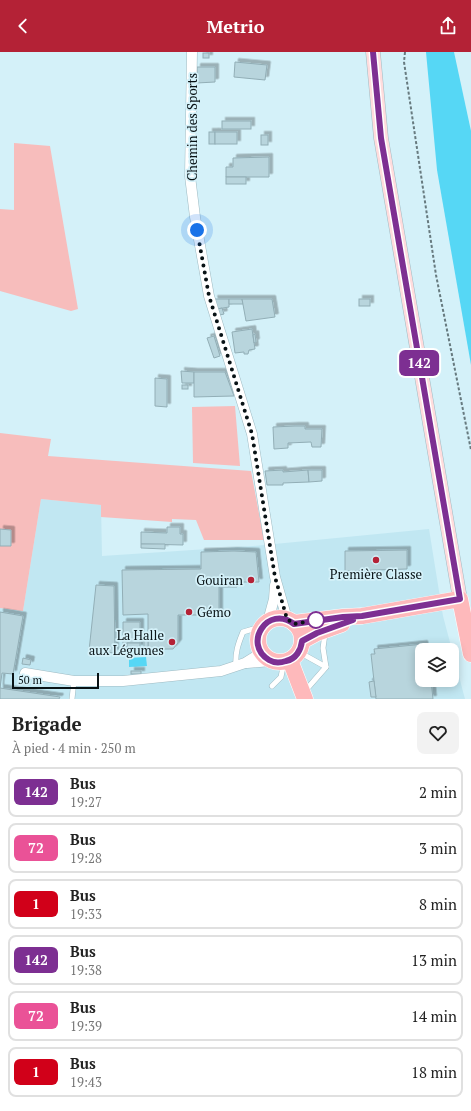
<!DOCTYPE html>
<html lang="fr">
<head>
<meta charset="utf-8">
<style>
  body { margin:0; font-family:"PT Serif",serif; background:#f2f2f2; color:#222; height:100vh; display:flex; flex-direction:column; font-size:15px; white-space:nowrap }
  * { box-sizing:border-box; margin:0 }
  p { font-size:13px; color:#767676 }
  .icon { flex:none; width:22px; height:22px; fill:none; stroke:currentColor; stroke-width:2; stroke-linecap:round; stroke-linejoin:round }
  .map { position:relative; height:647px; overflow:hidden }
  .details { display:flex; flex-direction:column; background:#fff; flex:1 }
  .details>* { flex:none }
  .badge { padding:0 8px; border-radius:6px; font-size:14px; line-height:26px }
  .fabs { position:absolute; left:415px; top:591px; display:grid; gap:8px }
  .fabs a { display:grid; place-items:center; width:44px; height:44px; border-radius:8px; background:#fff; box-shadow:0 2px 10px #0003; font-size:20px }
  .scale { position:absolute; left:12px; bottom:10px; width:87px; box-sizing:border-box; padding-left:4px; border:2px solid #081215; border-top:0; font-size:11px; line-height:14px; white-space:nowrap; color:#081215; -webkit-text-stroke:3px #d4f1f9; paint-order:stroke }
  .you { position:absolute; width:20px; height:20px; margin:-10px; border:3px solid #fff; border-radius:50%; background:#1a73e8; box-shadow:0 0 0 6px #1a73e833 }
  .map>.badge { position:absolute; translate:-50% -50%; box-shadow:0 0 0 2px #fff }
  .round { display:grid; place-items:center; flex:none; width:42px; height:42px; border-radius:8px; background:#f2f2f2 }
  .overview { display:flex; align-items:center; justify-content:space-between; height:68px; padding:0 12px }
  h1 { font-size:19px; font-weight:700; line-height:30px }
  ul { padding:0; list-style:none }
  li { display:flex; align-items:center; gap:12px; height:50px; margin:0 8px 6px; padding:0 4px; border:2px solid #e0e0e0; border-radius:8px }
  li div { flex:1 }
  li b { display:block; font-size:15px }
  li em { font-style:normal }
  li .badge { min-width:44px; font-weight:700; text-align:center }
  header { display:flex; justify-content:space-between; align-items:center; height:52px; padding:0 12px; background:#b42236; color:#fff; font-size:18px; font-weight:700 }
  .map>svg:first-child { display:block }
  .built { fill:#c1e7f2; fill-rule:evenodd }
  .green { fill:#f7bdbc }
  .water { fill:#56d7f5 }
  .building { fill:#b8d5dd; stroke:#92aeb6; filter:url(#shadow) }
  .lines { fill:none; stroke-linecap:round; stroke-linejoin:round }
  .service-casing { stroke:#9fbbc3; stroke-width:6 }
  .minor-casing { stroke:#9fbbc3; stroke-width:11 }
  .secondary-casing { stroke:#9fbbc3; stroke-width:15 }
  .primary-casing { stroke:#fff; stroke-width:17 }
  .path { stroke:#677a7f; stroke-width:2; stroke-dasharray:3 2; stroke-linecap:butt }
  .service { stroke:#fff; stroke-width:5 }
  .minor { stroke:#fff; stroke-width:10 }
  .secondary { stroke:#ffdcdd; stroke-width:14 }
  .primary { stroke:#feb9bb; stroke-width:16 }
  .line-casing { stroke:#fff; stroke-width:9 }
  .line { stroke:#7d2f92; stroke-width:6 }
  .walk { stroke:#081215; stroke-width:4; stroke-dasharray:0 7.2 }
  .poi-dot { fill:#b42236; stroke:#d4f1f9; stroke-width:1.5 }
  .stop-dot { fill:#fff; stroke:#7d2f92; stroke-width:2 }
  .labels { text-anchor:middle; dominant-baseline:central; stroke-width:3.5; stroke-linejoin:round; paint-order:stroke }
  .street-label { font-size:13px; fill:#081215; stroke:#d4f1f9 }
  .poi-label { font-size:13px; fill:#081215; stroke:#d4f1f9; text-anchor:end }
</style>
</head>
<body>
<header><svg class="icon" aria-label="back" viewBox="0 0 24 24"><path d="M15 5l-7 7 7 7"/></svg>Metrio<svg class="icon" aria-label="share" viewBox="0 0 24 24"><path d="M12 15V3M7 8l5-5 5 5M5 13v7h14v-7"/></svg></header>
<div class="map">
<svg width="471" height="647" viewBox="0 0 471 647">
  <defs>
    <filter id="shadow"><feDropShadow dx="3.5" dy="-3.5" stdDeviation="0" flood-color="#0004"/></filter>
  </defs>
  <rect width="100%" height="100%" fill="#d4f1f9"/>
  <!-- built -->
  <path class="built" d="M41,447l60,6 1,51 151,-10 176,-17 14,87 22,83h-465v-91l23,3zM422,598h30v30h-30z"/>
  <!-- green -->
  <g class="green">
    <polygon points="14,91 50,94 78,257 71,259 0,239 0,157 14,158"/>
    <polygon points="235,354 240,414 193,411 192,355"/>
    <polygon points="0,381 51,387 48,404 251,419 264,488 204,488 196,468 172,467 172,470 101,465 101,453 41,447 23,559 0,556"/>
  </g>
  <!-- water -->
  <g class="water">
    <polygon points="426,0 454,0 471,79 471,313 437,118"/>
    <polygon points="146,605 147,614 129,615 129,606"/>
  </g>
  <!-- building -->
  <g class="building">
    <rect x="203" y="1" width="6" height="5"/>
    <polygon points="235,10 267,13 265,28 234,25"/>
    <polygon points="197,15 215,15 215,30 197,31"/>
    <rect x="222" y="69" width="29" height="8"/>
    <rect x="209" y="80" width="6" height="12"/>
    <rect x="215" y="80" width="22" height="12"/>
    <rect x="261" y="83" width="7" height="10"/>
    <polygon points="269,105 269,125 226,125 226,115 233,115 233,106"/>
    <rect x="226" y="125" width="20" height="7"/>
    <polygon points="214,247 229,247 229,255 217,257"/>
    <polygon points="229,247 242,247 243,252 229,252"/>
    <polygon points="242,247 272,247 275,265 246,269"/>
    <rect x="359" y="247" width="11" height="7"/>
    <polygon points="222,256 224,262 220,263 217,257"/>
    <polygon points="252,277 255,297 249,298 248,302 244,302 244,300 235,301 232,280"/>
    <polygon points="255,282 256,290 254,291 253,283"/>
    <polygon points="214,284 220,304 214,306 207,286"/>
    <polygon points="181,319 194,320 194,331 182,331"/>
    <polygon points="194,320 225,320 234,344 194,345"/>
    <polygon points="155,326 167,327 167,355 155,354"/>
    <rect x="182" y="333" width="6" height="4"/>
    <polygon points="295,374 305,374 305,377 322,377 321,395 312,395 311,390 288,391 288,396 274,397 273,375"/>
    <polygon points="283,418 283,420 308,418 309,430 283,431 283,433 267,433 265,419"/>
    <polygon points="308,418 322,418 322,429 309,430"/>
    <polygon points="167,475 180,475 180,482 183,482 183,493 141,492 141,480 167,481"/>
    <polygon points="0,477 11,478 11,494 0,494"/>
    <polygon points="141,492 165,492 165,497 141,496"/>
    <polygon points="407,498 407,517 345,519 345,499"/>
    <polygon points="234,499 256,500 259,530 237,530 237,535 219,535 219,563 178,563 178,591 173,597 148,597 148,562 123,563 122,518 201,517 201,500"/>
    <polygon points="96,533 114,534 115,601 89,599"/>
    <polygon points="0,560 23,564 13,622 2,621 0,636"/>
    <polygon points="123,570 140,570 140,591 127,591 127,594 123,594"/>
    <rect x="144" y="586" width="4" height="11"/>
    <rect x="127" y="591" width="13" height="5"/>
    <polygon points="424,592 425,597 428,597 428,598 422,598 422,628 431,628 433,647 376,647 371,602 375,602 374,597"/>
    <polygon points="23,606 31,608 30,613 22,612"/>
    <rect x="131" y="619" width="10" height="3"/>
    <polygon points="374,629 376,645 371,645 369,630"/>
    <polygon points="0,636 60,645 59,647 0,647"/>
  </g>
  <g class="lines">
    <!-- service casing -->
    <g class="service-casing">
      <g id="service">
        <polyline points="299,600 326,615"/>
        <path d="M236,614c-1,-13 2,-22 7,-34l20,-6"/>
        <polyline points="272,634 281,625 284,610"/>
        <polyline points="305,639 326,615 323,596 325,582"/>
        <polyline points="72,647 74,629"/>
      </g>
    </g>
    <!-- minor casing -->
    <g class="minor-casing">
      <g id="minor">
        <polyline points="192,0 190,124 195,165 209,244 252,382 275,525 287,567"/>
        <polyline points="268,569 274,547 275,533"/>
        <polyline points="247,611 271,609"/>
        <polyline points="25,621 74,629 123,629 221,619 245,611 261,601"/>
      </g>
    </g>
    <!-- secondary casing -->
    <g class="secondary-casing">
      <polyline id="secondary" points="373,0 381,86 460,547"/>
    </g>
    <!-- primary casing -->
    <g class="primary-casing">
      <g id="primary">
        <circle cx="280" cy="588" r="22"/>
        <polyline points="294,571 343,565 362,564 460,547 471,602"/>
        <polyline points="302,589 317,581 342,572"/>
        <polyline points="290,608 305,647"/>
      </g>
    </g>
    <!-- path -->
    <polyline class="path" points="405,0 404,10 436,223 471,398"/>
    <!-- service -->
    <use href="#service" class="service"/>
    <!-- minor -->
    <use href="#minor" class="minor"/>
    <!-- secondary -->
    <use href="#secondary" class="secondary"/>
    <!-- primary -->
    <use href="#primary" class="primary"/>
  </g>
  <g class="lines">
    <!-- line casing -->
    <g class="line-casing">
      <path id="line" d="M353,568l-36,13 -15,8c-1,9 -6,18 -16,20 -6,2 -12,2 -17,-1 -27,-16 -1,-56 25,-36l49,-7 19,-1 98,-17 -79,-461 -8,-86"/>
    </g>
    <!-- line -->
    <use href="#line" class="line"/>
    <!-- walk -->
    <polyline class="walk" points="197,178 209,244 252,382 275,525 287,567 294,572 316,568"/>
  </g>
  <!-- markers -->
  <g class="poi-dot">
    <circle cx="376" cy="508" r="4"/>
    <circle cx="251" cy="528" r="4"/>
    <circle cx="189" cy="560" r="4"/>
    <circle cx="172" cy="590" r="4"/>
  </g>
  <circle class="stop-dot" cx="316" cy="568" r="8"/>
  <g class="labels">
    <!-- street labels -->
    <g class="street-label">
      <text transform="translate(192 75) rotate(-90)">Chemin des Sports</text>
    </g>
    <!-- poi labels -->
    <g class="poi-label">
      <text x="376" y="522" text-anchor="middle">Première Classe</text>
      <text x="243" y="528">Gouiran</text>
      <text x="197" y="560" text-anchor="start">Gémo</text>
      <text x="164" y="583">La Halle<tspan x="164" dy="15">aux Légumes</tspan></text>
    </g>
  </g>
</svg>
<div class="fabs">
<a><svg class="icon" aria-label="layers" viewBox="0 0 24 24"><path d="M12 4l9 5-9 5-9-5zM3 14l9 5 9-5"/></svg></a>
</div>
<div class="scale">50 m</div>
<div class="you" style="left:197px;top:178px"></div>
<b class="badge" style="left:419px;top:311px;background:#7d2f92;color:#fff">142</b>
</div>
<section class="details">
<div class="overview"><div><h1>Brigade</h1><p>À pied · 4 min · 250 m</p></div><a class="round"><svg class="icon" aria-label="heart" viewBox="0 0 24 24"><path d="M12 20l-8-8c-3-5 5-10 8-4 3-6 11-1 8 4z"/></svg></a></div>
<ul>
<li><span class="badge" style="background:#7d2f92;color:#fff">142</span><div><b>Bus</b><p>19:27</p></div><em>2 min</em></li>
<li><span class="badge" style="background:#ea5297;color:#fff">72</span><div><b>Bus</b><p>19:28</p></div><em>3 min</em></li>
<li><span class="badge" style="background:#d10019;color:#fff">1</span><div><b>Bus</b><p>19:33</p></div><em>8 min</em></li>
<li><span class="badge" style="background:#7d2f92;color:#fff">142</span><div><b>Bus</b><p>19:38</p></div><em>13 min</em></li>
<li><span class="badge" style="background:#ea5297;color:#fff">72</span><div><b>Bus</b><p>19:39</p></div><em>14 min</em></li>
<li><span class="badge" style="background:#d10019;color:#fff">1</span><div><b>Bus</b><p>19:43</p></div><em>18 min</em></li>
</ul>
</section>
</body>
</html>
